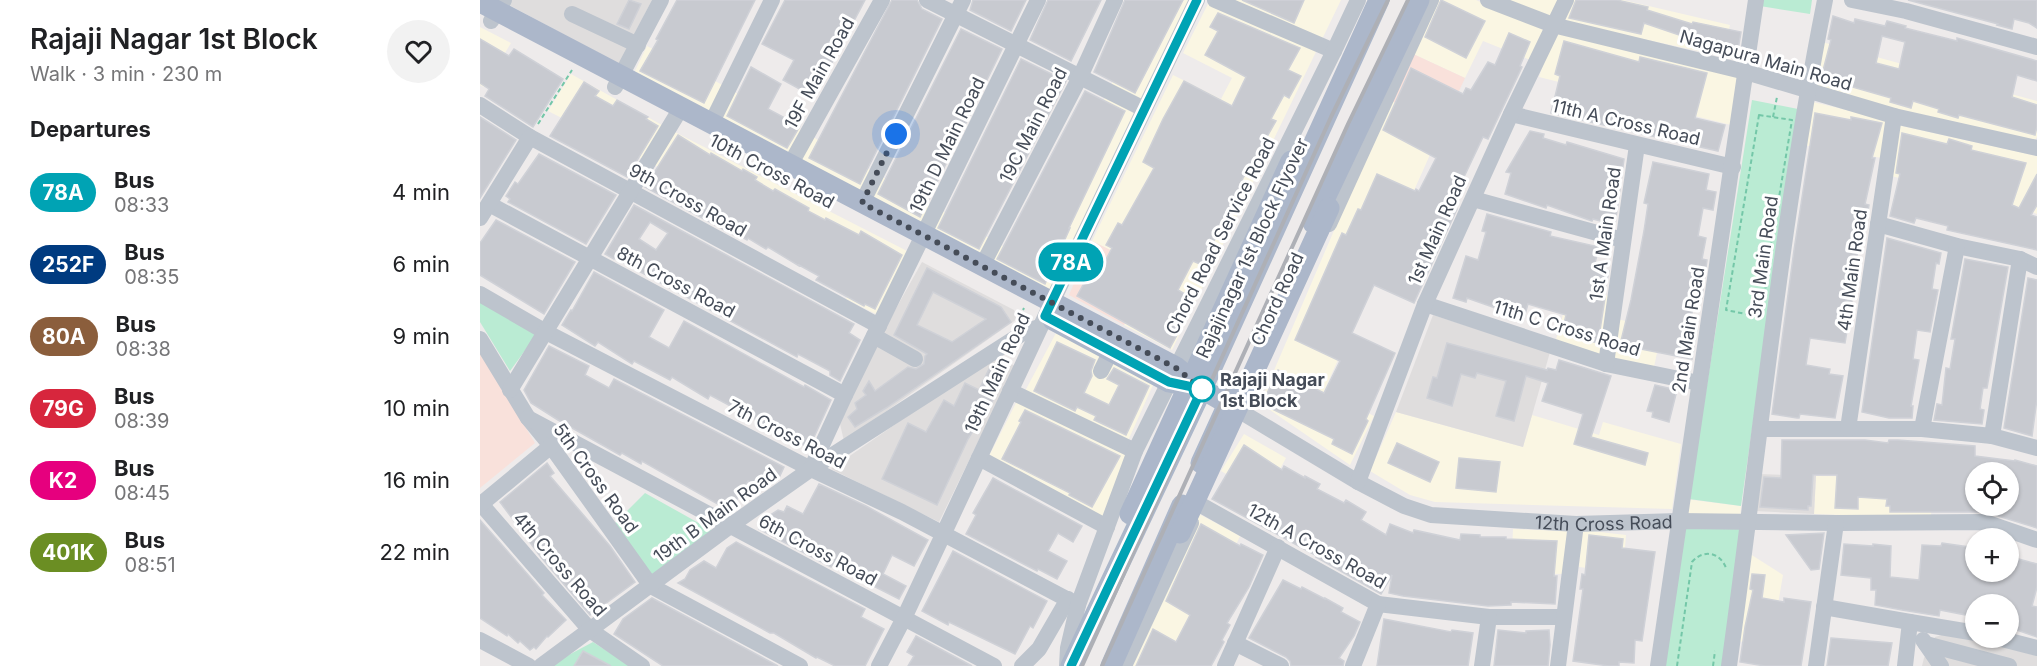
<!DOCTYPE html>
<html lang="en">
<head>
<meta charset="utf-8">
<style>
  body { margin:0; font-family:Inter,sans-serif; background:#f2f2f2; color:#202124; height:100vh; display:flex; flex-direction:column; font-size:22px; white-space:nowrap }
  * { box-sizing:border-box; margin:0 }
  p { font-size:20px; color:#757577 }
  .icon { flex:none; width:33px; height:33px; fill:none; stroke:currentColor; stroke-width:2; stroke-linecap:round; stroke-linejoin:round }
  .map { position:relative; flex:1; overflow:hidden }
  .details { display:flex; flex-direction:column; background:#fff; width:480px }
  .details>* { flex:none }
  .badge { padding:0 12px; border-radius:20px; font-size:21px; line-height:39px }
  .buttons { position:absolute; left:1485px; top:462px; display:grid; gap:12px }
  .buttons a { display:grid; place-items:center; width:54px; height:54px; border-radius:50%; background:#fff; box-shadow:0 2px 4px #0004; font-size:30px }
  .you { position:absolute; width:30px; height:30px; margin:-15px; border:4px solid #fff; border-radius:50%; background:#1a73e8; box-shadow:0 0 0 9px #1a73e833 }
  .map>.badge { position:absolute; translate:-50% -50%; box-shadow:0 0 0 3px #fff }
  h2 { padding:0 30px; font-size:22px; line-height:54px }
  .round { display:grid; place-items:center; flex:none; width:63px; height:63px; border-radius:32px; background:#f2f2f2 }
  .overview { display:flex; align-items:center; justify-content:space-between; height:102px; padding:0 30px }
  h1 { font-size:28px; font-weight:600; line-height:45px }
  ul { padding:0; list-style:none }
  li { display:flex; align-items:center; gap:18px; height:72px; padding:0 30px }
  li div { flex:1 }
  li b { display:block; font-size:22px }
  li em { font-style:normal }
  li .badge { min-width:66px; font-weight:700; text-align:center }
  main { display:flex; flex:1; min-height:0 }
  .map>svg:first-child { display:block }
  .commercial { fill:#faf6e3 }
  .education { fill:#dfdddd }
  .medical { fill:#f9e1db }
  .green { fill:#baebd3 }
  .building { fill:#c8cad0; stroke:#cfd1d7; stroke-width:1.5; fill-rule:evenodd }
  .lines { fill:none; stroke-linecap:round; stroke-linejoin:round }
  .path { stroke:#74c7a8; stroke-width:2; stroke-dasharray:4.5 3; stroke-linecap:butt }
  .minor { stroke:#bdc4cd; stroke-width:16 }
  .major { stroke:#acb7ca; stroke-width:21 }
  .rail { stroke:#aeb0b6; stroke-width:4 }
  .major-bridge { stroke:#acb7ca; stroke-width:21 }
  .line-casing { stroke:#fff; stroke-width:14 }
  .line { stroke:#00a3b4; stroke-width:9 }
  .walk { stroke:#454c58; stroke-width:6; stroke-dasharray:0 10.8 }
  .stop-dot { fill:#fff; stroke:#00a3b4; stroke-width:3 }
  .labels { text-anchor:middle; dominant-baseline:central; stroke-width:6; stroke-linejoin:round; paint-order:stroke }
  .street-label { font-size:18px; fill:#454c58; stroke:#fff }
  .stop-label { font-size:18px; font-weight:bold; fill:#454c58; stroke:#fff; text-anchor:start }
</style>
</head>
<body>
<main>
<section class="details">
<div class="overview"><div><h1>Rajaji Nagar 1st Block</h1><p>Walk · 3 min · 230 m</p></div><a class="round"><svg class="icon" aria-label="heart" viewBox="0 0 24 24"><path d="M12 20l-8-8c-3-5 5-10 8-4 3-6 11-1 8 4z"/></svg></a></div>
<h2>Departures</h2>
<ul>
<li><span class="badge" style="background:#00a3b4;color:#fff">78A</span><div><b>Bus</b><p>08:33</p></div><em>4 min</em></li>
<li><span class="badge" style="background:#003b80;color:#fff">252F</span><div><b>Bus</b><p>08:35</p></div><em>6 min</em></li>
<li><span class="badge" style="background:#8b5e3c;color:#fff">80A</span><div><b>Bus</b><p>08:38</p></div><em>9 min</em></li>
<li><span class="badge" style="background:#d7263d;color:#fff">79G</span><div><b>Bus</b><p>08:39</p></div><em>10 min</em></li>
<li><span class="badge" style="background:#e6007e;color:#fff">K2</span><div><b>Bus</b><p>08:45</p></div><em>16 min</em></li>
<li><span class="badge" style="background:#6b8e23;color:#fff">401K</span><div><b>Bus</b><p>08:51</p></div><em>22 min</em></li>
</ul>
</section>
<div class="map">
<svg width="1557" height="666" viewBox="0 0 1557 666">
  <rect width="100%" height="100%" fill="#eeebeb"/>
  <!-- commercial -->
  <g class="commercial">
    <polygon points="672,0 711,0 570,290 153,75 167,46 237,82 547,260"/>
    <polygon points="730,0 861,0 692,350 644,325 670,270 612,241 693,75 741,99 752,78 703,53"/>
    <polygon points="955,0 996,0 1018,10 1261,76 1251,125 1059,77 1063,65 1003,41 985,78 931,53"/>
    <polygon points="1025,0 1143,0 1250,25 1242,56 1084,22"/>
    <polygon points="0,27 31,43 4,87 0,85"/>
    <polygon points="1342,42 1557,101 1557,137 1554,142 1333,89"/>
    <polygon points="91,74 189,129 431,253 398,315 366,299 380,270 68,111"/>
    <polygon points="910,100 962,128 844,391 894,416 870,465 780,403"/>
    <polygon points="1329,101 1408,120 1402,158 1323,145"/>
    <polygon points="1417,125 1557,156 1557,214 1545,209 1411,176"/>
    <polygon points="1091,286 1129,296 1120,356 1075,343"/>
    <polygon points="1137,319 1182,329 1174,367 1129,358"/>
    <polygon points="576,333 673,385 647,443 544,393"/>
    <polygon points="539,397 655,454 623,518 507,460"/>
    <polygon points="916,412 1043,447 1052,415 1119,435 1123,422 1201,444 1192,509 955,502 930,495 890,471"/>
    <polygon points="764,434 806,458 785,496 741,471"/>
    <polygon points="1336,476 1452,477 1451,518 1334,514"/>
    <polygon points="1205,499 1261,506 1260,518 1203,517"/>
    <polygon points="719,514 760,536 702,666 648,666"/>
    <polygon points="1033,529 1089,531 1084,574 1031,573"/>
    <polygon points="1102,530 1146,535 1143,572 1099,567"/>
    <polygon points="1267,552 1303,575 1291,645 1256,641"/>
  </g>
  <!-- education -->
  <g class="education">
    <polygon points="31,0 172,0 139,64 27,4"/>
    <polygon points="442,262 534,310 537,319 364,441 360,424 399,339"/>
    <polygon points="953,315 1070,352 1043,447 916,412"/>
    <polygon points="515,355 535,366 459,522 351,469"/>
    <polygon points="1278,474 1336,476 1334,514 1275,511"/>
    <polygon points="1471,632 1557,656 1557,666 1442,666 1444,658 1455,637"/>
  </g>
  <!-- medical -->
  <g class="medical">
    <polygon points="931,53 985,78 962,128 910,100"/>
    <polygon points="612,241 671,270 644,325 589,295"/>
    <polygon points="0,353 55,443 0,488"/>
  </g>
  <!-- green -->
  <g class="green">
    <polygon points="1281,0 1332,0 1330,14 1280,6"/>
    <polygon points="1272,100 1318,109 1261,506 1209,499"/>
    <polygon points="0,300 57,334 30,371 0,322"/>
    <polygon points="165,493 233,531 174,577 132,526"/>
    <polygon points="1205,526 1265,528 1245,666 1184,666"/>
    <polygon points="113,642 150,666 68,666"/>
  </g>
  <!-- building -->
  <g class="building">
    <polygon points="149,0 161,4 149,29 137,24"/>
    <polygon points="197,0 275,0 224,103 160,71 178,40 176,39"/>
    <polygon points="305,0 385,0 334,97 303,80 314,60 282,44"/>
    <polygon points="412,0 437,0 442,9 462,19 380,184 329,158"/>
    <polygon points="493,0 546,0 531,31 490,10"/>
    <polygon points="568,0 621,0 591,61 550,40"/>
    <polygon points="645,0 703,0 655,93 614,72"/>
    <polygon points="762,0 824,0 814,23"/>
    <polygon points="961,0 1005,21 986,58 945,37"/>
    <polygon points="1096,0 1137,0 1168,7 1167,10 1212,24 1213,22 1261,32 1257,56 1247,54 1248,48 1211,39 1164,23 1161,34 1089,18"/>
    <polygon points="1428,0 1557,0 1557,28 1549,23 1534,19 1532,29 1517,25 1518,24"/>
    <polygon points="738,13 820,48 808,70 821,76 809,98 804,95 791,119 796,121 762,180 764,181 722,265 713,261 698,290 710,297 698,320 704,322 690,348 597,296 614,265 621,269 632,248 626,245 638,223 642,225 674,168 663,162 683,119 704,81 752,106 766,77 725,55 738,31 730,27"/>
    <path d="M1353,16l21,7 1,-4 30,7 2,-5 19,5 -1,2 52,13v-3l80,23v20l-20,-6 -5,22 25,8v22l-2,8 -76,-20 -1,3 -20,-6 1,-3 -26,-8 -2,7 -21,-6 1,-4 -70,-20 10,-38 -3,-1zM1402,36l23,6 -6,27 -23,-6z"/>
    <polygon points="481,29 522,49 440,217 398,194"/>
    <polygon points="1029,33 1050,42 1040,66 1042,67 1008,139 1003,137 984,177 971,206 977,209 934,303 894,285 872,333 915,353 886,419 888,421 872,454 852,444 854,439 782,404 798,370 844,393 860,361 815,340 862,233 866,235 878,209 881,210 897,174 935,191 936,189 939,191 956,158 903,130 931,68 983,94 986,88 991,90 1008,62 1015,65"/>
    <polygon points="0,39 29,56 34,49 83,79 53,127 5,96 9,89 0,83"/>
    <polygon points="1084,41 1159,62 1160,57 1227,73 1215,118 1245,125 1238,151 1071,113 1080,76 1075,74"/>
    <polygon points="541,59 586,81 499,249 458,228"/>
    <polygon points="271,67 301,84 288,109 320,126 307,148 247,116"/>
    <polygon points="104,82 119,91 115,96 133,106 137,100 168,117 166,119 178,126 147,177 70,136"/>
    <polygon points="605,91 645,111 589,228 590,228 565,284 517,259"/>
    <polygon points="1335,113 1371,120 1371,117 1402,123 1392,158 1395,158 1385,204 1389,205 1381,250 1378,250 1373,276 1368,275 1366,300 1372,301 1365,343 1330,338 1326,365 1350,369 1349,374 1363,376 1355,418 1320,414 1319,418 1317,418 1292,414 1314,250"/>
    <polygon points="0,117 36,140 0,198"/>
    <polygon points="1050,131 1064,134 1063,138 1086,145 1087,142 1144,159 1135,225 1113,219 1112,221 1067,205 1066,208 1025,194 1031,173 1026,172"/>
    <polygon points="1422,133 1467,144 1469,139 1492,146 1491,150 1546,163 1532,205 1539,208 1557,174 1557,205 1551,215 1557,217 1557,250 1467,230 1468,226 1436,218 1434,223 1410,216 1420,174 1416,173"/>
    <polygon points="198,135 230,155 231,153 262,171 263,169 277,177 275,180 293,191 295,189 329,208 328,211 345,220 346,218 379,235 381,231 422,255 395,309 385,304 384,306 336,280 339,276 319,265 319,266 288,247 286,249 268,238 267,240 262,237 261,239 165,187"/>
    <polygon points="59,154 136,195 106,244 28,202 30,199 26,196 35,182 38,184"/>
    <polygon points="1173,162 1229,174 1226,190 1236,192 1233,210 1223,208 1218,236 1226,238 1222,259 1227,260 1221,303 1214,302 1209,328 1217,329 1212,359 1140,345 1151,300 1164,231 1168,204 1164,203"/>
    <path d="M154,205l220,119 -5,9 11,7 -20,41 -10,-6v-4l-32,-17 -1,3 -182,-99 -1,1 -9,-5zM170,222l18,11 -12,17 -17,-11z"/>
    <polygon points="1007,214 1071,232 1070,236 1119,247 1114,267 1129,271 1123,297 1125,298 1118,343 1099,338 1101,332 1083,328 1086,315 1048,304 1044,318 987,298 986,302 973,298 986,256 998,260 1006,232 1002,231"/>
    <polygon points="16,220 95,262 64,314 0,275 0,243"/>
    <polygon points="1407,238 1461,253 1459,264 1456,263 1452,289 1458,290 1450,332 1437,330 1433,359 1439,360 1431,406 1433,406 1432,418 1409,418 1382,412"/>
    <polygon points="1485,259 1528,267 1507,388 1503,388 1500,409 1504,410 1502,424 1454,420 1457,404 1462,405 1466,368 1470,369 1475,339 1471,339"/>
    <path d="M447,268l74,39 10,15 -125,86 -31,19 -7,-10 9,-8 -2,-6 11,-8 -3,-4 6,-10 6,10 33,-24 8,2 8,-5 1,-8 2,-2 -33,-19zM453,292l53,27 -34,23 -35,-17z"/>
    <polygon points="114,272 184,310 169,337 189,348 204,321 324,387 325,385 351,400 329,448 230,395 228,399 192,377 190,380 154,361 152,364 118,342 115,346 82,325 91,310 92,311"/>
    <polygon points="1548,278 1557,280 1557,399 1552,436 1524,428"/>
    <polygon points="577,342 615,360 611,371 612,376 604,393 629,405 639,385 627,379 634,368 669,386 646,435 614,420 616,416 597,407 595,411 554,391"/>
    <polygon points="967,343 1067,370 1068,368 1076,370 1079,360 1131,376 1111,437 1168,453 1165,465 1094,444 1103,414 1062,401 1068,383 1046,376 1034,421 1016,416 1026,381 997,373 995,378 981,374 972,406 947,398 953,377 957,378"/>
    <polygon points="69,346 109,366 105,375 129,388 134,379 304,467 298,480 291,477 287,486 281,483 279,487 268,481 250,511 162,461 161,464 142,453 140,455 78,420 51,403 44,390"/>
    <polygon points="517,364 528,369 507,412 505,411 488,439 457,505 402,479 428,423 446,432 464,400 474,406 485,383 499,390 509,369"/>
    <polygon points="1175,385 1197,390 1189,422 1172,417 1173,412 1167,411"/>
    <polygon points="545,410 640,456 612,507 589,495 590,493 522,459 541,422 539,421"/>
    <path d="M1302,440h83l23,3 1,-3h9l77,6v10l40,5v-1l22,6v62l-52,-16h-95v-6h-4l1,-7 -29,-2v12l-23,-1 2,-33h-24l-2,31h-3v4l-48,-3 4,-30 17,1zM1496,472h36l-4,11v23h-32z"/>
    <polygon points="917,443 959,462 950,482 908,463"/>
    <polygon points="764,445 802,470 804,466 825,478 825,476 840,484 837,489 864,503 866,500 886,512 881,520 906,535 910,524 933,533 934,530 980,540 981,534 1000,535 1000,537 1026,537 1026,539 1077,541 1074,576 1077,576 1075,604 1031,602 1031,605 1008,606 923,596 909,593 912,575 901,594 836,557 837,556 732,499"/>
    <polygon points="979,458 1020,462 1016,492 976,488"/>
    <polygon points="67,463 74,473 70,476 130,546 155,582 110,615 60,556 20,502"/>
    <polygon points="513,478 602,526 593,542 578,533 568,551 587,561 577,579 558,569 557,571 486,534 496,515 493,513"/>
    <polygon points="339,484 386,506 448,540 434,566 412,555 403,574 426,586 419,599 352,565 351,567 279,529 284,519 298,510 304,512 307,506 323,514"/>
    <polygon points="0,520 64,593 62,595 86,620 68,637 67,636 56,649 54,647 50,650 40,641 38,643 28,634 27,636 0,618"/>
    <polygon points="721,524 760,546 761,544 783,555 769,587 747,623 750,625 742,640 744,642 731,666 656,666 673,629 696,642 710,615 686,601"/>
    <polygon points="1344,533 1339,569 1331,570 1306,535"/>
    <polygon points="1109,535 1143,539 1142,548 1175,552 1162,641 1155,640 1154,663 1139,662 1139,666 1129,666 1093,661 1103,589 1100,589 1102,574 1105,575"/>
    <polygon points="256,542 385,609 381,617 404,629 385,666 355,666 337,657 336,658 294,633 290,633 198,583 205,579 210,570 224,561 236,568 247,548"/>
    <polygon points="1462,543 1496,548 1496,572 1503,572 1515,576 1517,572 1528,572 1528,556 1557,564 1557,587 1552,606 1557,607 1557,637 1528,627 1528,604 1496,604 1496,617 1460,610 1459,616 1422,610 1395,605 1396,590 1391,590 1391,578 1361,575 1364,544 1393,546 1393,544 1411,546 1410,577 1439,580 1442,545 1461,546"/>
    <polygon points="473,551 567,601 553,628 550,626 535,654 469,622 468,625 442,611"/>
    <polygon points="1272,574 1285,575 1282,598 1304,602 1304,598 1331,602 1321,666 1285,666 1260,662 1265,627 1273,590 1270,589"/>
    <polygon points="803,580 821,589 822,587 845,599 845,598 863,608 861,612 880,622 874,636 859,658 864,661 863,666 811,666 810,661 806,657 769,638"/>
    <polygon points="172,598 298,666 183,666 134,634 143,619"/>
    <polygon points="904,619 971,632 972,630 993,633 988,666 897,666"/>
    <polygon points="1018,630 1046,633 1046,631 1069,630 1070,645 1068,666 1014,666"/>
    <polygon points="436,636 492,666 428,666 434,656 427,652"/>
    <polygon points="1351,638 1412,643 1408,666 1347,666"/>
    <polygon points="103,651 131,666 94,666"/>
  </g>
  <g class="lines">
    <!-- path -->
    <g class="path">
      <path d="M1279,115l33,5 -22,131c-8,5 -8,13 -2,20l-7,46 -35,-7z"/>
      <polyline points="1293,117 1297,97"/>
      <polyline points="58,124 92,70"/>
      <polyline points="543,310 544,308"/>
      <polyline points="151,532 156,529"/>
      <path d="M1197,666l15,-104c11,-13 28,-10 34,6"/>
      <polyline points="1233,666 1235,651"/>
    </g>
    <!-- minor -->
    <g class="minor">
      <polyline points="447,0 664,109"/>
      <polyline points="735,0 854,51"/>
      <polyline points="1008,0 1073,25 1266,72 1414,116 1557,148"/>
      <polyline points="1372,0 1426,11 1557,47"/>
      <polyline points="92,14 158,45"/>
      <polyline points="11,21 24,0"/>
      <polyline points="135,87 181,0"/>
      <polyline points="0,105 50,137 399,326"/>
      <polyline points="1031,114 1253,167"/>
      <polyline points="231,124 292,0"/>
      <polyline points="310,165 402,0"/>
      <polyline points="993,199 1143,240"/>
      <polyline points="382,203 483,0"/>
      <polyline points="9,204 365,395"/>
      <polyline points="0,218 50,137"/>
      <polyline points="849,224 951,0"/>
      <polyline points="1398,224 1477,246 1540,259 1557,267"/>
      <polyline points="502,266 600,77 635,0"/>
      <polyline points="0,294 64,331 331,469 422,512 598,605"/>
      <polyline points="945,304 1126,364 1219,383"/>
      <polyline points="394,336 435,359"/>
      <polyline points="0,339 48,418 71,446 171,586 320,666"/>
      <polyline points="1126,364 1157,145"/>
      <polyline points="621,371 631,351"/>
      <polyline points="30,390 201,108"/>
      <polyline points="530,391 655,451"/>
      <path id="s1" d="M748,404l130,78 46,24 27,9 145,9 103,-3 157,2 149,-1 52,18"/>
      <polyline points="48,418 514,666"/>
      <polyline points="1280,429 1442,429 1512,436 1557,448"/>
      <polyline points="1368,429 1414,116"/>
      <polyline points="1442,429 1477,246"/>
      <polyline points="1512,436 1540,259"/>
      <polyline points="499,458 627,527"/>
      <polyline points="331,469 365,395 558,0"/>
      <polyline points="878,482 945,304 1031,114 1086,0"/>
      <polyline points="1,504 110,630 162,666"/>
      <polyline points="719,504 898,604 1009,617 1083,617"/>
      <polyline points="0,505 71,446"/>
      <polyline points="1344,607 1430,622 1425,666"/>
      <polyline points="1430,622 1496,633"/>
      <polyline points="1518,638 1557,648"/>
      <polyline points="0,640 49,666"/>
      <polyline points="1443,640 1461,666"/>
      <polyline points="755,643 801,666"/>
      <polyline points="1446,644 1529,666"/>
      <polyline points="61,666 250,526 331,469 546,331 560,327"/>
      <polyline points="399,666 424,618 590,264 717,0"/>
      <polyline points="542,666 559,649 588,599"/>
      <polyline points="587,666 588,648 598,605 655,451 854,51 878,0"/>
      <polyline points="644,666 711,523"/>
      <polyline points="745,666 798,547"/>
      <polyline points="873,666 898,604"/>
      <polyline points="1002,666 1009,617"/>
      <polyline points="1078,666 1096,524"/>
      <polyline points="1178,666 1276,0"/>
      <path d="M1249,666c31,-222 52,-446 96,-666"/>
      <polyline points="1336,666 1356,523"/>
    </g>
    <!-- major -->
    <g class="major">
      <polyline points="0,2 696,367 722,389 748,404"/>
      <polyline points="833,223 939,0"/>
      <polyline points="573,320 689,382 720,388"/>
      <polyline points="721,463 753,393"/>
      <polyline points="591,666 722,389 899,0"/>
      <polyline points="631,666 702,505"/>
    </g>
    <!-- rail -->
    <g class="rail">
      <polyline points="602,666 851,117 908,0"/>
      <polyline points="622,666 868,124 928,0"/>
    </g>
    <!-- major-bridge -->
    <g class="major-bridge">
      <polyline points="650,514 811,161"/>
      <polyline points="700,533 849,208"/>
    </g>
  </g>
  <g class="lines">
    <!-- line casing -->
    <g class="line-casing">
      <polyline id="line" points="591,666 722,389 689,382 565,316 717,0"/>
    </g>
    <!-- line -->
    <use href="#line" class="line"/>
    <!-- walk -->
    <polyline class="walk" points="416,134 382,203 696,368 722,389"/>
  </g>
  <!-- markers -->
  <circle class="stop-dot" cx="722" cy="389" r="12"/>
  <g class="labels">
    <!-- street labels -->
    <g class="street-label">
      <text transform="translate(1286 60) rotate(16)">Nagapura Main Road</text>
      <text transform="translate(339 73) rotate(-61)">19F Main Road</text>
      <text transform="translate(1146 122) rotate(13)">11th A Cross Road</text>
      <text transform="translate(553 125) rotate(-63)">19C Main Road</text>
      <text transform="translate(467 145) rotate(-64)">19th D Main Road</text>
      <text transform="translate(292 171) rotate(28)">10th Cross Road</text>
      <text transform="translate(208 200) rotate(29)">9th Cross Road</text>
      <text transform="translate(957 230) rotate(-66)">1st Main Road</text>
      <text transform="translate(1125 234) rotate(-82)">1st A Main Road</text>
      <text transform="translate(740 236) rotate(-63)">Chord Road Service Road</text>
      <text transform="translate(772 248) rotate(-65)">Rajajinagar 1st Block Flyover</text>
      <text transform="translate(1283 257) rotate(-82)">3rd Main Road</text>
      <text transform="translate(1372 270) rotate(-82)">4th Main Road</text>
      <text transform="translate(196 282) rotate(28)">8th Cross Road</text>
      <text transform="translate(797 299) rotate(-65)">Chord Road</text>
      <text transform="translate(1087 328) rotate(17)">11th C Cross Road</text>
      <text transform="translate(1208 330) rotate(-81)">2nd Main Road</text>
      <text transform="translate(517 373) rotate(-65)">19th Main Road</text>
      <text transform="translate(307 434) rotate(27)">7th Cross Road</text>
      <text transform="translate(116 478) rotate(54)">5th Cross Road</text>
      <text transform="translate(235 515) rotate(-36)">19th B Main Road</text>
      <text stroke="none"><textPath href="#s1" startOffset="405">12th Cross Road</textPath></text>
      <text transform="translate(837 546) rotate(29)">12th A Cross Road</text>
      <text transform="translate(338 550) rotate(28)">6th Cross Road</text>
      <text transform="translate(80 564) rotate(49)">4th Cross Road</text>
    </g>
    <!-- stop labels -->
    <g class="stop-label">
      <text x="740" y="379">Rajaji Nagar<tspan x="740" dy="21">1st Block</tspan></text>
    </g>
  </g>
</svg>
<div class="buttons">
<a><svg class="icon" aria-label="locate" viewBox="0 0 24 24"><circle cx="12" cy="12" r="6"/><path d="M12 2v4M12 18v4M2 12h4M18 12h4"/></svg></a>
<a>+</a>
<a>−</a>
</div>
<div class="you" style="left:416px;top:134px"></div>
<b class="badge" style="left:591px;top:262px;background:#00a3b4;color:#fff">78A</b>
</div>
</main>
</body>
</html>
